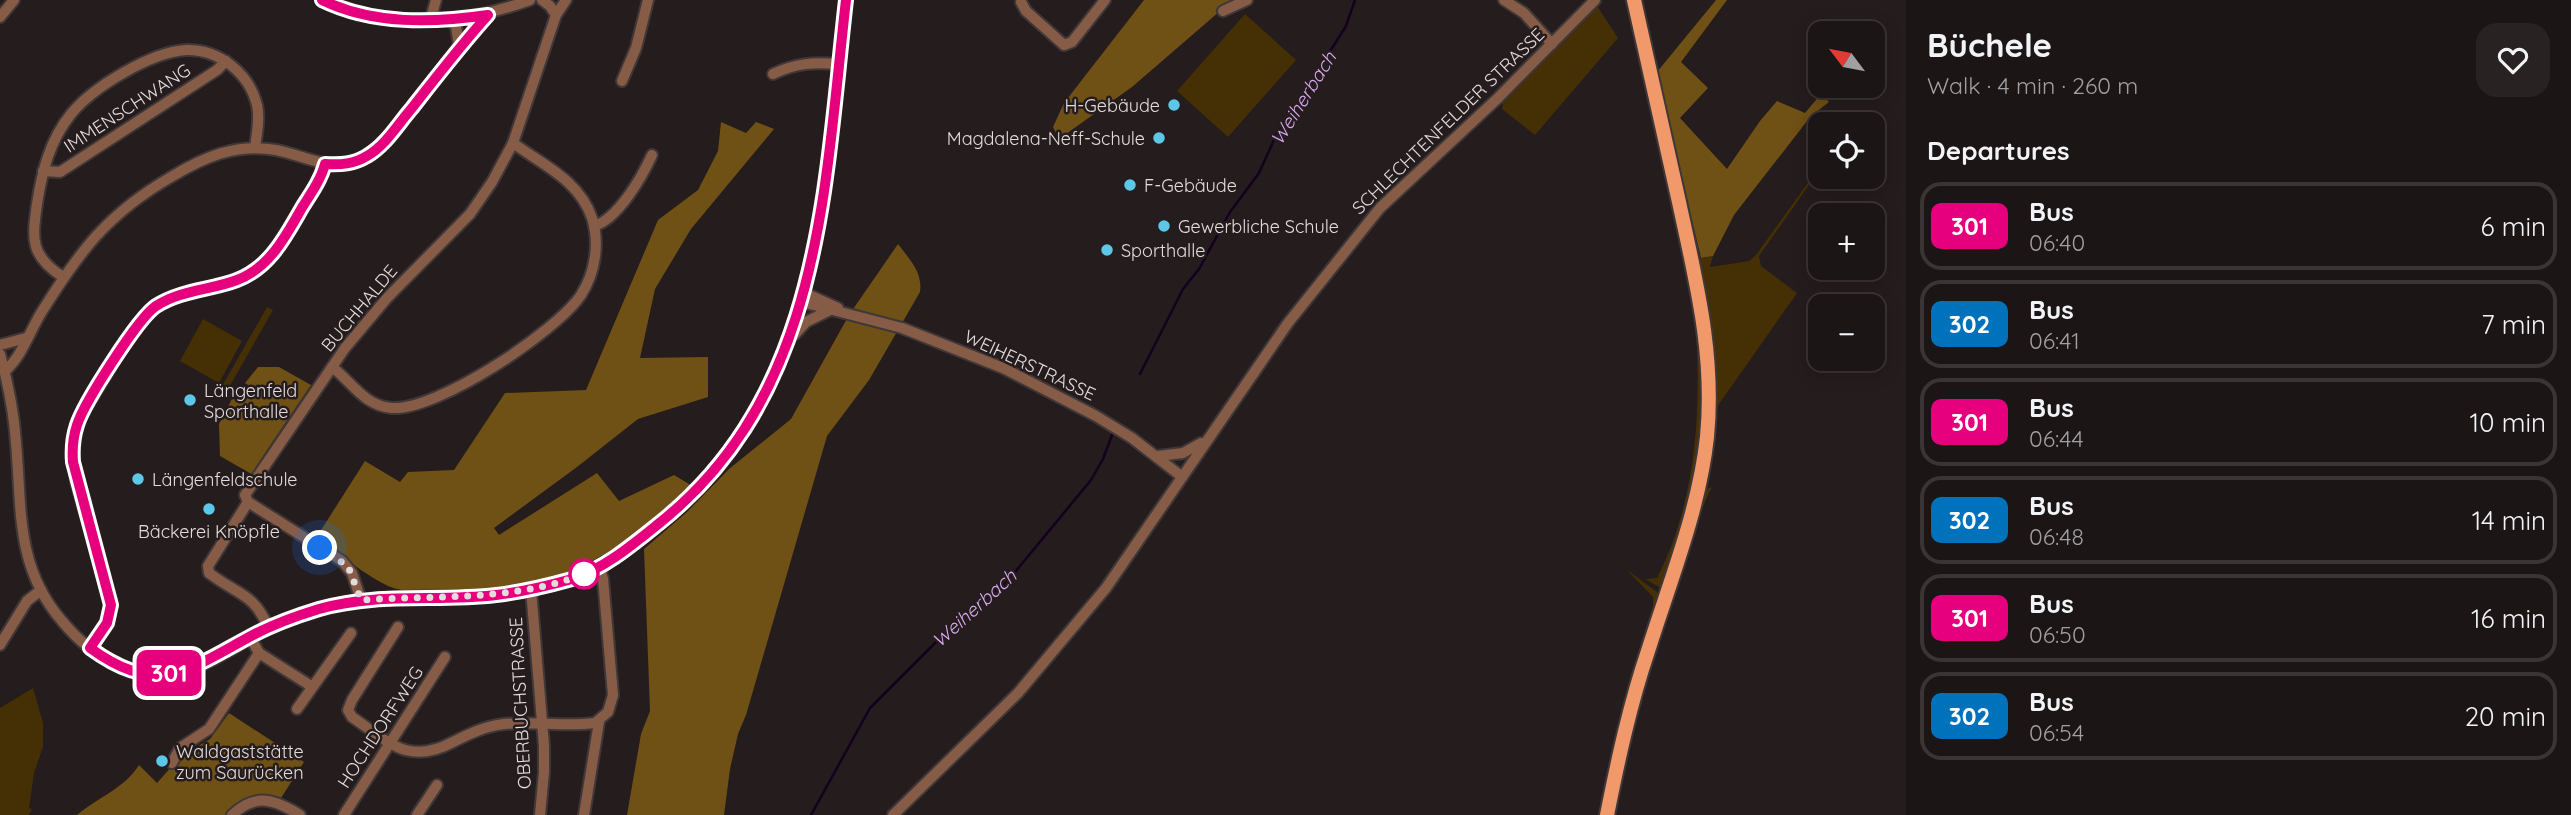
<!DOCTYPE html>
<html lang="en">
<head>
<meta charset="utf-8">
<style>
  body { margin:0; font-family:Quicksand,sans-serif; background:#292223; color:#f1f3f6; height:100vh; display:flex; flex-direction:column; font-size:26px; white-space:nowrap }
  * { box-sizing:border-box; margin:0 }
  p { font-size:23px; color:#a09fa1 }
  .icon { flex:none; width:38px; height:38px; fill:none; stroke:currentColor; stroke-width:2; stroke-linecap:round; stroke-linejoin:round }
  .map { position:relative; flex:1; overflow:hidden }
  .sheet { display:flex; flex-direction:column; background:#1c1516; width:665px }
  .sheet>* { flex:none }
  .badge { padding:0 14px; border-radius:10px; font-size:24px; line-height:46px }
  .needle { width:46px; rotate:302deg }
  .buttons { position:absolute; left:1808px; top:21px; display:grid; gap:14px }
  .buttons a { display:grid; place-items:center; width:77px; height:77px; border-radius:14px; background:#1c1516; box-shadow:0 4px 18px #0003,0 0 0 2px #3a3435; font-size:35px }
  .you { position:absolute; width:35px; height:35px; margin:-18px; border:5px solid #fff; border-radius:50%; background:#1a73e8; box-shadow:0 0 0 10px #1a73e833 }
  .map>.badge { position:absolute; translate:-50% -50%; box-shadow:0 0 0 4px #fff }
  h2 { padding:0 21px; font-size:26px; line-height:63px }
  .round { display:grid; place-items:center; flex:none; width:74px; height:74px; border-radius:21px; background:#292223 }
  .head { display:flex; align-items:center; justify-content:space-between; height:119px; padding:0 21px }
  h1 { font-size:33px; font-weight:700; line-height:52px }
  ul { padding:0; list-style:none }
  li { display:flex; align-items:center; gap:21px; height:88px; margin:0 14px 10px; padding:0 7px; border:4px solid #3a3435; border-radius:21px }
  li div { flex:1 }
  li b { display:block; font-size:26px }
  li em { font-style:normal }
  li .badge { min-width:77px; font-weight:700; text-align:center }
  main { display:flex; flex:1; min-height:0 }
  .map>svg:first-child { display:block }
  .green { fill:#452f04 }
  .forest { fill:#6f5015 }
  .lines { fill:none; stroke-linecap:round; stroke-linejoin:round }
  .stream { stroke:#14001f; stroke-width:2.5 }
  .minor-casing { stroke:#403738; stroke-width:14 }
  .major-casing { stroke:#403738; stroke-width:18 }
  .minor { stroke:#875c47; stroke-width:10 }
  .major { stroke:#f1996b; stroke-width:14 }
  .line-casing { stroke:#fff; stroke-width:16 }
  .line { stroke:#e6007e; stroke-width:10 }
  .walk { stroke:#e3dcdc; stroke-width:7; stroke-dasharray:0 12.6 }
  .poi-dot { fill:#5dc7e8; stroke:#251c1d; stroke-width:2.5 }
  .stop-dot { fill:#fff; stroke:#e6007e; stroke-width:3.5 }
  .labels { text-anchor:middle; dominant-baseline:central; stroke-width:5; stroke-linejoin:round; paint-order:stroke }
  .poi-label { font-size:18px; fill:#e3dcdc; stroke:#251c1d; text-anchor:start }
  .street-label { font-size:18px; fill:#e3dcdc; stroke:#251c1d }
  .water-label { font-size:19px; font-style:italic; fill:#d9a8f1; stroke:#251c1d }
</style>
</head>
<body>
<main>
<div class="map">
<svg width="1906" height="815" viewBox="0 0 1906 815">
  <rect width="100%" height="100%" fill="#251c1d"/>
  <!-- green -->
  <g class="green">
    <polygon points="1597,6 1618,38 1535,135 1502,109 1503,103"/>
    <polygon points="1245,14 1296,60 1228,137 1177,91"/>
    <polygon points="1820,166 1820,169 1759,256 1761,266 1797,293 1717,407 1707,489 1712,487 1699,515 1676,588 1706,471 1697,259 1713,256 1710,267 1749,261 1756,255"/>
    <polygon points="267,307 273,310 227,391 221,388"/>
    <polygon points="203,319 242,341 219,383 180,361"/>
    <path d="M1701,330c4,45 4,91 -3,136 -6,41 -23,81 -36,120l-3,1 -14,-8 12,-1c39,-77 44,-162 39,-247z"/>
    <polygon points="1627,570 1657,592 1660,598 1602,815 1598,815 1631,678 1653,606 1653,597"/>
    <polygon points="33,688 43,723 43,747 34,773 29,808 32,809 29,815 0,815 0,708"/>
  </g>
  <!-- forest -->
  <g class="forest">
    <polygon points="1144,0 1242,0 1220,11 1132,87 1059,139 1053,127 1064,103"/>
    <polygon points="1716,0 1727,0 1681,62 1708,88 1680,118 1727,169 1760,121 1777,101 1805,113 1821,94 1829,102 1811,116 1734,215 1713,256 1701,258 1657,72"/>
    <path d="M721,122l25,11 10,-11 18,7 -83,100 -36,60 -15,69 68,-1v40l-70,22 -61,48 -83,61 5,7 98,-62 22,28 55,-26 20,12c-58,50 -120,98 -200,104 -14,1 -29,-1 -43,-1 -17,0 -38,3 -54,-1 -22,-5 -60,-38 -81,-51l49,-77 35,21 8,-10 46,-2 51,-77 81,-3 72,-170 40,-30 20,-39z"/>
    <path d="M898,244c11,15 25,28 22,48l-51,88 -42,56 -81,279 -8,19 -8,35 -6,46h-97l14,-81 9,-23 -6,-162 43,-37 42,-43 62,-50 58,-104z"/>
    <polygon points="258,367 279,367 311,385 263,456 253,475 220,456 219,424 233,397 243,402 251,387 245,383"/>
    <path d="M229,713l75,49 -23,36c-19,-5 -43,2 -56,17h-148c21,-18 47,-26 62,-50l18,18 23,-26 30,-18z"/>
  </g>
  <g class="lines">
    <!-- stream -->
    <g class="stream">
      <polyline points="1140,374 1183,289 1199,269 1230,212 1259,173 1278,131 1302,106 1317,72 1346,26 1355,0"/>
      <polyline points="811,815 870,708 962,616 1006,583 1091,480 1103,459 1112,435"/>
    </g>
    <!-- minor casing -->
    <g class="minor-casing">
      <g id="minor">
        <path d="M322,0c65,31 143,24 208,0"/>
        <polyline points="542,0 550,6 556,15"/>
        <polyline points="1504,0 1524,13 1552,44"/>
        <polyline points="1021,2 1026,11 1064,45 1072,42 1105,0"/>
        <polyline points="1223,11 1247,0"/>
        <polyline points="0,17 14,0"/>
        <polyline points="450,20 456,26 459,46"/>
        <polyline points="432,21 432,14 436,0"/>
        <path d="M773,74c23,-11 41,-12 66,-10"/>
        <polyline points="622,81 636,48 648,0"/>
        <polyline points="43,171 60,172 217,70 226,61"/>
        <path d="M594,226c24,-7 48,-49 58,-71"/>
        <path d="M63,277c-33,-21 -31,-38 -26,-73 5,-33 13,-64 34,-90 22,-27 80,-62 115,-64 33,-1 63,23 71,55 3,13 0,28 -2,42"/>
        <polyline points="805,293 838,308"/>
        <polyline points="802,302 902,328 1003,368 1096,416 1132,438 1181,476"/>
        <polyline points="795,334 806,322 830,310"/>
        <polyline points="0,345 26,338"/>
        <path d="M0,354c8,29 14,59 16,89 6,65 -1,124 46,178 32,39 82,67 133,47 37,-15 68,-42 108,-54 19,-6 38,-12 58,-14 42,-6 86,-2 128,-4 27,-2 56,-9 81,-17 34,-10 63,-34 89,-56 163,-129 165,-334 187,-523"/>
        <path d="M332,367c20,15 32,39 60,41 45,3 164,-76 189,-113 14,-22 19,-51 11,-77 -13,-38 -49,-53 -79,-75"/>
        <path d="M5,371c17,-15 24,-38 36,-58 38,-61 66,-99 130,-136 33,-20 65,-34 105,-27 27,5 54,22 82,10 33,-13 75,-80 98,-110 10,-12 21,-24 32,-35"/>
        <polyline points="1158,456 1183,453 1201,443"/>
        <path d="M248,502l-40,64 1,7c27,21 45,20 59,54"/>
        <polyline points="531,589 544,746 544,772 540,815"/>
        <polyline points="361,600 352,573 342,561 248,502 245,495 345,348 387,298 470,214 492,182 513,143 556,15 566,0"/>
        <path d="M398,627l-46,73 -4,10 4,7c37,25 56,49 101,25 16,-8 32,-16 51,-18 30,-3 61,3 91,-1l13,-11 5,-17 -10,-116 -4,-13"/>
        <polyline points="250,637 259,653 311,686"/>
        <polyline points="0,645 27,601 41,590"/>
        <polyline points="90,648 107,623 111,605 76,481 72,441 77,423 132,332 150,310 178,295 235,281 260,267 283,239 317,183 325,164"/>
        <polyline points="297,709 351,633"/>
        <polyline points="172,763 180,748 209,729 259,653"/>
        <path d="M232,815c24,-23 44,-15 68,0"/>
        <polyline points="344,815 445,657"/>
        <polyline points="417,815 437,785"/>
        <polyline points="584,815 599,722"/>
        <polyline points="893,815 1018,693 1106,588 1288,323 1380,208 1498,98 1595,0"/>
      </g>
    </g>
    <!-- major casing -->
    <g class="major-casing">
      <path id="major" d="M1607,815c11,-55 23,-111 41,-164 22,-70 51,-141 59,-214 8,-82 -11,-156 -28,-235 -15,-68 -30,-135 -45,-202"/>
    </g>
    <!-- minor -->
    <use href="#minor" class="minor"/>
    <!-- major -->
    <use href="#major" class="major"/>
  </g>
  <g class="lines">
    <!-- line casing -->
    <g class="line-casing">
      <path id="line" d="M322,0c51,25 111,23 166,15 -27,30 -51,61 -76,93 -14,16 -26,37 -45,48 -13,8 -26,9 -42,8 -4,15 -13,28 -22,42 -17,29 -32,61 -66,74 -26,10 -56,10 -81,26 -18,12 -72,97 -79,119 -4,12 -5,24 -4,37l38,143 -4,18 -17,25c69,50 99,21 163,-13 21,-11 43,-19 66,-26 60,-17 117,-7 177,-14 25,-3 51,-9 76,-16 31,-10 59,-33 85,-54 165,-130 167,-334 189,-525"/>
    </g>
    <!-- line -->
    <use href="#line" class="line"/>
    <!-- walk -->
    <path class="walk" d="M320,548l28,18 13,34c75,-5 151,2 223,-26"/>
  </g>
  <!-- markers -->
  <g class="poi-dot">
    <circle cx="1174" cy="105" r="7"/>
    <circle cx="1159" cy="138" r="7"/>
    <circle cx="1130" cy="185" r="7"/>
    <circle cx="1164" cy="226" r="7"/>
    <circle cx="1107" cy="250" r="7"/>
    <circle cx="190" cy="400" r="7"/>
    <circle cx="138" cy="479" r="7"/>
    <circle cx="209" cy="509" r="7"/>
    <circle cx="162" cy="761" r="7"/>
  </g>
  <circle class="stop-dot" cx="584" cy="574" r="14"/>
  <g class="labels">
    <!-- poi labels -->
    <g class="poi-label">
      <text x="1160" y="105" text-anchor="end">H-Gebäude</text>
      <text x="1145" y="138" text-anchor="end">Magdalena-Neff-Schule</text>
      <text x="1144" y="185">F-Gebäude</text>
      <text x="1178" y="226">Gewerbliche Schule</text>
      <text x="1121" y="250">Sporthalle</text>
      <text x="204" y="390">Längenfeld<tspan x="204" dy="21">Sporthalle</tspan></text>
      <text x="152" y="479">Längenfeldschule</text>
      <text x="209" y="531" text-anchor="middle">Bäckerei Knöpfle</text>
      <text x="176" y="751">Waldgaststätte<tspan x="176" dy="21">zum Saurücken</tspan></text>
    </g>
    <!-- street labels -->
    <g class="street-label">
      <text transform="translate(127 108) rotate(-33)">IMMENSCHWANG</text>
      <text transform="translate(1448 121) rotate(-44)">SCHLECHTENFELDER STRASSE</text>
      <text transform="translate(359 308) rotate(-50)">BUCHHALDE</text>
      <text transform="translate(1030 365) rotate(25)">WEIHERSTRASSE</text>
      <text transform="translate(520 703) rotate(-93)">OBERBUCHSTRASSE</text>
      <text transform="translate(380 727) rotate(-57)">HOCHDORFWEG</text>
    </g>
    <!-- water labels -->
    <g class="water-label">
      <text transform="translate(1303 98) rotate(-58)">Weiherbach</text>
      <text transform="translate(974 608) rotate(-42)">Weiherbach</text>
    </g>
  </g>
</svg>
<div class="buttons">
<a><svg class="needle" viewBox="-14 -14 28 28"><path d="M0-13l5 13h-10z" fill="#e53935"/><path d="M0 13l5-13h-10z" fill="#a09fa1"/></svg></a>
<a><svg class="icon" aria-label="locate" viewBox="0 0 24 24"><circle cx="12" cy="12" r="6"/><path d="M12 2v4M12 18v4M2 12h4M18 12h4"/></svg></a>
<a>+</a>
<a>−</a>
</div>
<div class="you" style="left:320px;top:548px"></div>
<b class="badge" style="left:169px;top:673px;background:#e6007e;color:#fff">301</b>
</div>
<section class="sheet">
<div class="head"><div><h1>Büchele</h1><p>Walk · 4 min · 260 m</p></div><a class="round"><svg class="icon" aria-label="heart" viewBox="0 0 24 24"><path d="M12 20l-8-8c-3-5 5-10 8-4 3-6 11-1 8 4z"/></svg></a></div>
<h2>Departures</h2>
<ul>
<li><span class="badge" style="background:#e6007e;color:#fff">301</span><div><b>Bus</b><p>06:40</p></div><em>6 min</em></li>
<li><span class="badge" style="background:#0072bc;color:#fff">302</span><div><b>Bus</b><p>06:41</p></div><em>7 min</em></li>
<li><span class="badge" style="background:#e6007e;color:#fff">301</span><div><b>Bus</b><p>06:44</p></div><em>10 min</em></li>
<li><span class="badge" style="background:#0072bc;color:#fff">302</span><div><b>Bus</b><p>06:48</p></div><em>14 min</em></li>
<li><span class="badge" style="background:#e6007e;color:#fff">301</span><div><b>Bus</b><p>06:50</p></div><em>16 min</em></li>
<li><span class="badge" style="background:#0072bc;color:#fff">302</span><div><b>Bus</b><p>06:54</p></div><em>20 min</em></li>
</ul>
</section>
</main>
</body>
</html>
